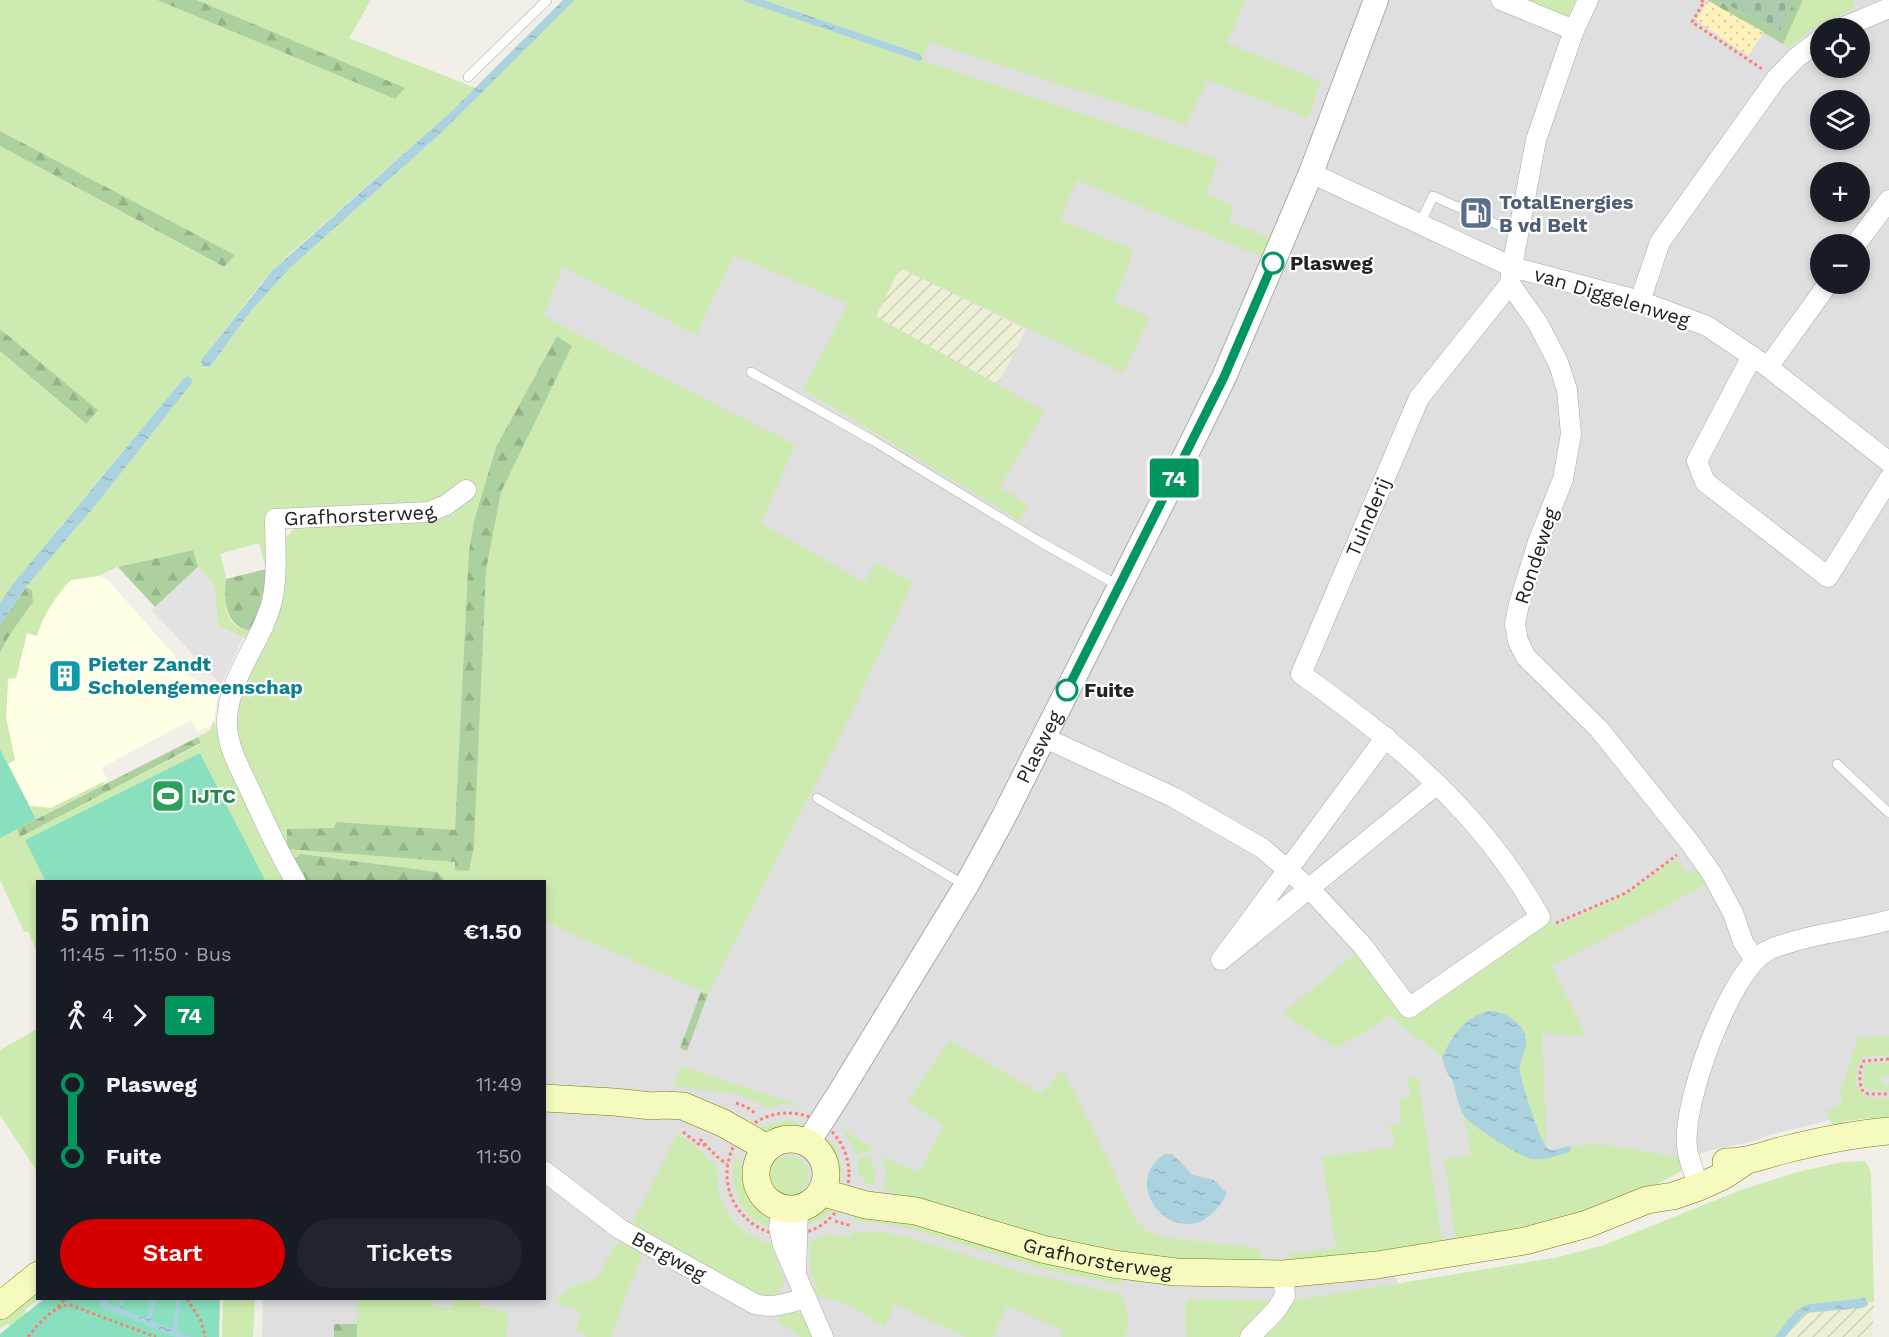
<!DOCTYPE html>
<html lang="en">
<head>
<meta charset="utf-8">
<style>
  body { margin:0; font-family:"Work Sans",sans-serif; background:#20242c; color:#f1f3f6; height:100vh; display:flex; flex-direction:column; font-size:22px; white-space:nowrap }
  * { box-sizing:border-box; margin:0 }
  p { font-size:20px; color:#9ea1a6 }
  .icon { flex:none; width:33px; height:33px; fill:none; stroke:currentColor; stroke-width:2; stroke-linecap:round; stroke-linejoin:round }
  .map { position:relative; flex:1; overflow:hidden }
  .drawer { position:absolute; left:36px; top:880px; width:510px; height:420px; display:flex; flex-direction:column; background:#171b24; border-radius:0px; box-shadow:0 3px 9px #0003 }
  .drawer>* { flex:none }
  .badge { padding:0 12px; border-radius:4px; font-size:21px; line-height:39px }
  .tools { position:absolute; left:1810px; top:18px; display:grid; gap:12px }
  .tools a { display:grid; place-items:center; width:60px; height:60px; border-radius:50%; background:#171b24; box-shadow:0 3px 9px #0003; font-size:30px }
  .map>.badge { position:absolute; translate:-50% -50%; box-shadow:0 0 0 3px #fff }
  .legs { display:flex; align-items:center; gap:9px; height:66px; padding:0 24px; font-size:20px }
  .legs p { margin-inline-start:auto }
  .head { display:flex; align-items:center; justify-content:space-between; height:102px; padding:0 24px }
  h1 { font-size:33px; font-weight:600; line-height:45px }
  .primary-button { display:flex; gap:12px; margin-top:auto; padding:12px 24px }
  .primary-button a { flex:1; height:69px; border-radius:36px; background:#d40000; color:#fff; font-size:24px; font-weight:600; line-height:69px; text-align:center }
  .primary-button a+a { background:#20242c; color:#f1f3f6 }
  ul { padding:0 24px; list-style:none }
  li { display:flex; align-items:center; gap:21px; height:72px; font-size:22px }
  li i { display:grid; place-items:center; width:9px; height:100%; margin:0 8px; background:currentColor }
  li i::after { content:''; width:15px; height:15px; margin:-8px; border:4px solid; border-radius:50%; background:#171b24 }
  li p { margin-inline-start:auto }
  li:first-child i { background:linear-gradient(#0000 50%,currentColor 0) }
  li:last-child i { background:linear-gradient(currentColor 50%,#0000 0) }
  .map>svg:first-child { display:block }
  .residential { fill:#e0dfdf; fill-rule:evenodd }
  .education { fill:#ffffe5 }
  .farmland { fill:url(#farmland-furrows) }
  .grass { fill:#cdebb0; fill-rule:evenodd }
  .forest { fill:url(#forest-firs) }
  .sand { fill:url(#sand-dots) }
  .cemetery { fill:url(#cemetery-stones) }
  .pitch { fill:#88e0be }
  .parking { fill:#e2e2e2 }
  .water { fill:url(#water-ripples) }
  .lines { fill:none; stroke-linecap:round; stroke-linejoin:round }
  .service-casing { stroke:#a9a9a9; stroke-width:10 }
  .minor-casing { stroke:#a9a9a9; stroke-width:21 }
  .tertiary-casing { stroke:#a9a9a9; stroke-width:26 }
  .secondary-casing { stroke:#707d05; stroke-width:28 }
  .path { stroke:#fa8072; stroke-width:3; stroke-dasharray:3 3; stroke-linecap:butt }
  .service { stroke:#fff; stroke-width:9 }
  .minor { stroke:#fff; stroke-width:20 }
  .tertiary { stroke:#fff; stroke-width:24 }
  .secondary { stroke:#f7fabf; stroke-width:27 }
  .line-1-casing { stroke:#fff; stroke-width:14 }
  .line-1 { stroke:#00965e; stroke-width:9 }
  .stop-1-dot { fill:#fff; stroke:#00965e; stroke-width:3 }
  .labels { text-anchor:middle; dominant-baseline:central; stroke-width:4.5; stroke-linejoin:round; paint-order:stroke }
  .service-label { font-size:20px; font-weight:bold; fill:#4e5e75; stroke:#fff; text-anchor:start }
  .stop-label { font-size:20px; font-weight:bold; fill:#222; stroke:#fff; text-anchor:start }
  .street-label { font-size:20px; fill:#222; stroke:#fff }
  .culture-label { font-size:20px; font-weight:bold; fill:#0d838f; stroke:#fff; text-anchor:start }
  .leisure-label { font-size:20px; font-weight:bold; fill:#27864d; stroke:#fff; text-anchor:start }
</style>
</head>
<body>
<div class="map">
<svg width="1889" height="1337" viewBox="0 0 1889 1337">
  <defs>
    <pattern id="farmland-furrows" width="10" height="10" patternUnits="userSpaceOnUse" patternTransform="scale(1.5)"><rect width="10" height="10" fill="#eef0d5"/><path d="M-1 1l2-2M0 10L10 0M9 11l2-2" fill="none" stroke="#ccceb7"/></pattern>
    <pattern id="forest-firs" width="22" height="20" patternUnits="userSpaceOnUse" patternTransform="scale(1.5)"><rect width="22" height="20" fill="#add19e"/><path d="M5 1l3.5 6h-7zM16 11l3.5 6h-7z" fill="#95b388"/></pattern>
    <pattern id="sand-dots" width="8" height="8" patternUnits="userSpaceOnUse" patternTransform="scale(1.5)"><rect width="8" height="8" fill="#fff1ba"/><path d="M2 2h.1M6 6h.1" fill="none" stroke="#dacea0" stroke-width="1.8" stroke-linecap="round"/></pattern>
    <pattern id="cemetery-stones" width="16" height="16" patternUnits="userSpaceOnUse" patternTransform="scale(1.5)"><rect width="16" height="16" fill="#aacbaf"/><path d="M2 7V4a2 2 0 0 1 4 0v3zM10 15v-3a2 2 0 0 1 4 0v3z" fill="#92ae96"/></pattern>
    <pattern id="water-ripples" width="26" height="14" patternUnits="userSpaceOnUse" patternTransform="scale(1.5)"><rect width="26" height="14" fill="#aad3df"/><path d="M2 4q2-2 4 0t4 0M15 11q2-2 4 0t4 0" fill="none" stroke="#92b5bf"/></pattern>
  </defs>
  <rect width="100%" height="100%" fill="#f2efe9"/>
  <!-- residential -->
  <path class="residential" d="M680,0h1209v1115l-46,2 -74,18 -11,5 -53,12 -70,30 -153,55 -92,11 19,89h-1147l1,-38h281v-417h-279zM1821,28h39v40h-39zM1821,100h39v40h-39zM1821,172h39v40h-39zM1821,244h39v40h-39z"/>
  <!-- education -->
  <polygon class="education" points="98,576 108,580 176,657 175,658 191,677 219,689 213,724 198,732 191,720 101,768 108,780 51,808 30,806 8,764 15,760 6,718 8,678 16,678 27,633 37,636 44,617 65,585 71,580"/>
  <!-- farmland -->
  <g class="farmland">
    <polygon points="900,268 1026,329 998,384 875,316"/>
    <polygon points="1874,1302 1872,1337 1785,1337 1805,1313 1867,1306 1868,1303"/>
  </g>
  <!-- grass -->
  <g class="grass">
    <path d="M0,0h157l238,99 9,-11 -207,-88h174l-22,38 127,50 -21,20 -171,151 -25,27 -58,74v5l3,3 6,-1 40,-55 40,-44 150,-134 135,-134h166l178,61 3,-1 -2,-6 -157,-54h483l-19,43 94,38 -13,37 -100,-38 -22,45 -257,-83 -7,18 297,99 -13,35 28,12 -5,16 41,15 -8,20 -185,-77 -17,40 74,30 -20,52 36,15 -27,56 -223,-105 -24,49 169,94 -45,76 28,18 -8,16 -217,-132 45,-85 -114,-49 -38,80 -133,-68 -20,49 252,129 -34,78 103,59 12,-19 37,19 -67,142 -138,270 -163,-72 -1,-40h-101v-3l-6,-7 -135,-18 -10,6 -28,-59 -25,-57 -3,-10 -1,-15 3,-16 23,-57 -3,-2 19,-39 1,-8v-50l21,-24 123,-6 13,-2 20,-8 21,-19 -10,-6c-20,19 -24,20 -51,26l-146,7v56l-3,-2 -7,-26 -39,11c2,8 5,16 6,24 2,23 -8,50 28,53l-5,9 -31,-14 -4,-42 -16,-17 -5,-17 -75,17 -20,9 -27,4c-16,16 -27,34 -34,56l-10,-3 -11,45 -8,1 -2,39 9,42 -7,4 -8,-15v-96l9,-17 24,-34 -1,-12 -6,-3 73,-86 94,-121 -5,-4 -4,2 -126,151 -58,74v-252l85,73 13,-14 -98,-81v-183l223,121 12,-12 -235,-124zM557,336l15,10 -71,146 -15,78 -12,276 -5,25 -14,-1 1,-8 -169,-13v-20l47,-1 2,-6 119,9 14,-280 5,-30 22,-74z"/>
    <polygon points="1522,0 1580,0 1571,18 1564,20"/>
    <polygon points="1803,0 1855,0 1852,10 1819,24 1788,48 1783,44"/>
    <polygon points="213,721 219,730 290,882 266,882 200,753 25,840 46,882 38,882 37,952 28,931 24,932 0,880 0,838 17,829 21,836 201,744 198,737 211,730"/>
    <polygon points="103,782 105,784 36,819 30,806 51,808"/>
    <path d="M1676,859l12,16 10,-7 12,15 -158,83 34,70 -44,-3 5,115c-10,-16 -25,-56 -27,-76 -4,-29 19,-27 -10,-54l-58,19 -10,20 -38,-29 -15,-13 -16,13 -38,20 -53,-35 75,-60 43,58 51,-26 8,2 38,-27 1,-9 52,-32 5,8 71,-32z"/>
    <polygon points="37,1029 37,1171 0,1115 0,1050"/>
    <path d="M1889,1036v19c-7,1 -18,0 -25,2 -11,6 -10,33 1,39 6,3 16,2 24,2v24h-18l-1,-4 -25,3v7l-7,1 -7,-6 -4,-13 15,-6 -2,-18 3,-1 15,-47z"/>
    <polygon points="949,1040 1041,1094 1062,1069 1100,1143 1136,1221 1149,1233 1176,1239 1257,1248 1261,1253 1262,1266 1180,1264 1010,1230 883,1189 886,1176 882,1157 919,1172 944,1125 908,1102"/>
    <polygon points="1889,1062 1889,1076 1882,1076 1882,1085 1889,1085 1889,1091 1866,1089 1863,1085 1865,1065"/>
    <polygon points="681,1066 802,1106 784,1104 768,1108 738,1094 673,1086"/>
    <polygon points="1418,1077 1442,1242 1439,1246 1291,1261 1289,1253 1336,1249 1322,1157 1395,1147 1394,1136 1389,1127 1385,1127 1401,1123 1399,1099 1410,1097 1407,1079"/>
    <polygon points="1465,1117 1513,1150 1571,1150 1570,1146 1602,1144 1680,1157 1687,1168 1643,1192 1555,1225 1456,1240 1444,1159 1471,1155"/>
    <polygon points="786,1120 806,1124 791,1132 767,1136 758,1128"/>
    <polygon points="840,1127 872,1148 872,1150 856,1156 851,1143"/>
    <path d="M678,1133c6,3 35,29 38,34 3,8 1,20 4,28 7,25 27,42 51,49l14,38 -7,11 2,3 -19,3 -131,-71z"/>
    <path d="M830,1140l6,8 8,27c-14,-9 -17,-20 -14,-35z"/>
    <polygon points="870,1155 876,1174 873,1186 864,1183 865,1178 859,1176 857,1159"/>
    <circle cx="788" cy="1176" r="20"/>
    <path d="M736,1156c10,12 7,27 15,40 7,11 17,19 22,31 -32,-4 -46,-44 -37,-71z"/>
    <polygon points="1865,1161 1871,1172 1874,1302 1868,1303 1865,1298 1808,1304 1795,1311 1775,1337 1254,1337 1291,1301 1559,1257 1604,1245 1741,1190 1797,1172 1843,1162"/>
    <path d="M823,1205h12l-10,12 -23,11c5,-12 9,-18 21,-23z"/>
    <polygon points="856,1208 1115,1273 1124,1285 1050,1271 904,1227 854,1220"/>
    <path d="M852,1232h29l27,5 113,35 101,22c3,16 10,27 3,43h-64l2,-6 -56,-25 -14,31h-27l-72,-33 -9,23 -38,-23 -29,-8 -7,-5 6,-2 -7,-18 -1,-28 20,-9 22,3z"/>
    <polygon points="621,1243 643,1254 630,1285 611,1337 585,1337 586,1333 576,1331 581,1311 553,1302 570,1288 597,1278 615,1245"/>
    <polygon points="37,1286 38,1299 25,1310 26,1316 24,1337 7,1324 0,1329 0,1317"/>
    <polygon points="223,1299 255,1299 253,1337 222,1337"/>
    <polygon points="357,1299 433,1299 433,1306 452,1308 454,1299 481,1302 480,1307 508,1312 506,1337 357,1337"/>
    <polygon points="1191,1299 1275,1300 1243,1337 1186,1337 1185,1304 1187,1300"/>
    <polygon points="795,1311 805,1316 816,1337 801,1337 777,1321 779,1314"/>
  </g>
  <!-- forest -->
  <g class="forest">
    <polygon points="157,0 197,0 405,88 395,99"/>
    <polygon points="1707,0 1717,0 1780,31 1794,0 1803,0 1783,44"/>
    <polygon points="0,131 235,255 224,267 0,146"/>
    <polygon points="0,329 98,410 86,424 0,351"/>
    <polygon points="557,336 572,346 501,492 486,570 474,846 469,871 455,870 455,862 287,849 287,829 334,828 336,822 455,830 469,551 474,521 496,447"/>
    <polygon points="193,550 198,567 155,607 118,567"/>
    <path d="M266,569l3,19 -15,43c-29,-2 -30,-29 -28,-52z"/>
    <polygon points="26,587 32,590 33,602 9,636 0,653 0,625"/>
    <polygon points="198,737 201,743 20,837 17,829"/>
    <polygon points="301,854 437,872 444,879 443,882 306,882 292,860"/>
    <polygon points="701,992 708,994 687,1051 680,1048"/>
    <rect x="334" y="1324" width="23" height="13"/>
  </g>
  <!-- sand -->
  <polygon class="sand" points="1708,1 1764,32 1748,56 1696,20"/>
  <!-- cemetery -->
  <polygon class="cemetery" points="1717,0 1794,0 1780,31"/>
  <!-- pitch -->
  <g class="pitch">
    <polygon points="0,749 36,819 0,838"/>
    <polygon points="200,753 266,882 46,882 25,840"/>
    <polygon points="44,1299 220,1299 219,1337 0,1337 0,1334"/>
  </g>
  <!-- parking -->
  <polygon class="parking" points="198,567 214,584 218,626 243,637 221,685 152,610"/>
  <!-- water -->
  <g class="water">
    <polygon points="563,0 575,0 440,134 290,268 250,312 210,367 202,367 201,360 273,270 455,108"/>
    <polygon points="741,0 763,0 920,54 922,60 919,61"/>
    <polygon points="188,376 193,380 191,384 99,501 26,587 0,625 0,603 13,584 184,378"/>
    <path d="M1489,1011c14,-1 37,13 37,29 1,10 -7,20 -6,31 1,10 21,74 28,78 5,3 17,-3 22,-3l1,4 -2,2c-11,4 -25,8 -37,7 -12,-2 -59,-32 -67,-42 -9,-12 -8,-30 -14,-39 -7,-9 -6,-10 -9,-21 11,-22 22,-40 47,-46z"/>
    <path d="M1165,1154h7l21,21 21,5 13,13c-37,75 -115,-5 -62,-39z"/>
    <polygon points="1865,1298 1868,1303 1867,1306 1862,1308 1805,1313 1785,1337 1775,1337 1795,1311 1808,1304"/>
    <polygon points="99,1299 107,1299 109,1304 118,1307 121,1299 125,1299 122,1309 146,1319 151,1299 156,1299 151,1320 172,1329 177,1299 181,1299 177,1330 191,1337 176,1337 102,1307"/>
  </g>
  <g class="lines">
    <!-- service casing -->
    <g class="service-casing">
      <g id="service">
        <polyline points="468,77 547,0"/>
        <polyline points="1420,224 1433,196 1518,234"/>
        <polyline points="751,372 872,440 1037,540 1119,586"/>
        <polyline points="1837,764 1889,813"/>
        <polyline points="817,798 966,886"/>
      </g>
    </g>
    <!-- minor casing -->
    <g class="minor-casing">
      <g id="minor">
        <polyline points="1501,0 1574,30"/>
        <polyline points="1588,0 1574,30 1536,140 1512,267 1510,284 1537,322 1558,362 1567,390 1571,434 1563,479 1538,542 1519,604 1515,624 1518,641 1526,657 1599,729 1691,844 1712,874 1733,913 1743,942 1755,960"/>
        <polyline points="1842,28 1889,8"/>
        <polyline points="1311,173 1512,267 1640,301 1707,326 1768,367 1889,462"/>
        <polyline points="1856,244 1889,200"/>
        <polyline points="1640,301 1660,242 1776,79 1796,58 1821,39"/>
        <polyline points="1752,356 1697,461 1705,482 1828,577 1889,479"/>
        <polyline points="1768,367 1828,284"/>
        <path d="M1043,737l130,60 89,51 48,41 53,57 46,62 131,-91c-58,-104 -143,-175 -239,-243l118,-276 91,-114"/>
        <polyline points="1386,737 1221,960 1437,784"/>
        <path id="s1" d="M296,882c-17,-29 -31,-59 -45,-90 -10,-22 -25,-46 -24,-72 2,-45 35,-78 45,-119 6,-26 3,-55 3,-82l154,-7 17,-7 20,-15"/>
        <path d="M544,1171l76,58 135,75c17,5 34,-1 51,-6"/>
        <path d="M1699,1187c-4,-13 -11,-27 -12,-40 -5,-43 41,-171 78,-195 9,-6 21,-8 30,-11 31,-9 63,-12 94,-21"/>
        <polyline points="782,1208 779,1227 783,1245 823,1337"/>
        <polyline points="796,1273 798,1209"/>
        <polyline points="1250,1337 1276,1310 1285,1296 1283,1274"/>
      </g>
    </g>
    <!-- tertiary casing -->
    <g class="tertiary-casing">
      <g id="tertiary">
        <path id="s2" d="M807,1144l32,-50 127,-208 35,-64 171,-339 52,-106 87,-204 65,-173"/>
      </g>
    </g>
    <!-- secondary casing -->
    <g class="secondary-casing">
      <g id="secondary">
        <polyline points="544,1098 614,1102 652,1106 665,1105 683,1106 723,1123 767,1148"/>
        <circle cx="791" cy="1174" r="35"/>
        <path d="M1726,1162c22,0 37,-7 58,-12 35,-9 70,-16 105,-19"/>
        <path id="s3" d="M821,1192l45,13 50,6 126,38 71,15 63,8 107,2 94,-9 148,-24 62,-17 60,-24 26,-4 26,-9 24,-11 21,-14"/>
        <polyline points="0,1306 38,1275"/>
      </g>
    </g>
    <!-- path -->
    <g class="path">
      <polyline points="1701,0 1704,2 1692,22 1762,69"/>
      <polyline points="1556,923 1626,893 1677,855"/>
      <path d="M1889,1059l-25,2c-5,7 -5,21 -2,29l6,4h21"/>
      <polyline points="736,1103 747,1107 756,1114"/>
      <circle cx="788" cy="1174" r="61"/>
      <polyline points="683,1132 700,1145 705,1145"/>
      <polyline points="700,1139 716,1156 727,1164"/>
      <polyline points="835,1221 852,1226"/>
      <polyline points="187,1299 201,1321 205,1337"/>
      <polyline points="58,1307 65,1299"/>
      <path d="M28,1337c11,-13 24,-31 42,-32l86,32"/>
    </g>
    <!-- service -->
    <use href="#service" class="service"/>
    <!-- minor -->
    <use href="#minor" class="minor"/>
    <!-- tertiary -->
    <use href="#tertiary" class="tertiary"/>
    <!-- secondary -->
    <use href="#secondary" class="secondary"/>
  </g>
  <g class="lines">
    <!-- line-1 casing -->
    <g class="line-1-casing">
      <polyline id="line-1" points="1067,690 1224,377 1273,263"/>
    </g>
    <!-- line-1 -->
    <use href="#line-1" class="line-1"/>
  </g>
  <!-- icons -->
  <defs>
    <g id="fuel-square" transform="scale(1.725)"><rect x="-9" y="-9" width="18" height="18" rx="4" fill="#5c6f8a" stroke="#fff"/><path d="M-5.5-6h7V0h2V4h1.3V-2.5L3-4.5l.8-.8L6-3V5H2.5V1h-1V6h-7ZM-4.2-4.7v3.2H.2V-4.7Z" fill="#fff"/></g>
    <g id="building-square" transform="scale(1.725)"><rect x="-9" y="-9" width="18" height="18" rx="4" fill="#0f9aa8" stroke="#fff"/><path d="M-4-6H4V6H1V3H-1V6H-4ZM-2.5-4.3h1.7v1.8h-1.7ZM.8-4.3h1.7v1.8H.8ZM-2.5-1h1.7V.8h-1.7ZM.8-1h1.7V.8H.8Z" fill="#fff"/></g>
    <g id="stadium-square" transform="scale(1.725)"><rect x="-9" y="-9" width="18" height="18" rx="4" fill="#2e9e5b" stroke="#fff"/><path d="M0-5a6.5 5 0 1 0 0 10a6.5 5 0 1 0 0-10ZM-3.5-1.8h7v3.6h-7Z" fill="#fff"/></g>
  </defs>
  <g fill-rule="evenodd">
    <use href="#fuel-square" x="1476" y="213"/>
    <use href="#building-square" x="65" y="676"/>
    <use href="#stadium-square" x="168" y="796"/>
  </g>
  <!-- markers -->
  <g class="stop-1-dot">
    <circle cx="1273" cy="263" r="10"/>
    <circle cx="1067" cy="690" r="10"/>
  </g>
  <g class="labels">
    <!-- service labels -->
    <g class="service-label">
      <text x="1499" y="202">TotalEnergies<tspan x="1499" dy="23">B vd Belt</tspan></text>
    </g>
    <!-- stop labels -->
    <g class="stop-label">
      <text x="1290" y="263">Plasweg</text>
      <text x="1084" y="690">Fuite</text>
    </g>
    <!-- street labels -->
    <g class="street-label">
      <text transform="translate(1612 297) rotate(17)">van Diggelenweg</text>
      <text stroke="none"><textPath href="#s1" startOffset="472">Grafhorsterweg</textPath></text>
      <text transform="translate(1368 517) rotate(-67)">Tuinderij</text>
      <text transform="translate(1536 556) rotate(-72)">Rondeweg</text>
      <text stroke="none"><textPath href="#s2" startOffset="460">Plasweg</textPath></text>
      <text transform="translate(669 1256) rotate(29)">Bergweg</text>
      <text stroke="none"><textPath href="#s3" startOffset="285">Grafhorsterweg</textPath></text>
    </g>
    <!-- culture labels -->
    <g class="culture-label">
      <text x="88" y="664">Pieter Zandt<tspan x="88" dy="23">Scholengemeenschap</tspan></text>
    </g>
    <!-- leisure labels -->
    <g class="leisure-label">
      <text x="191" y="796">IJTC</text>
    </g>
  </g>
</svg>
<div class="tools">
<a><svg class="icon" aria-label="locate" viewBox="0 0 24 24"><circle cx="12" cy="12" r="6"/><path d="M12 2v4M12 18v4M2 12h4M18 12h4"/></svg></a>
<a><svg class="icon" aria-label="layers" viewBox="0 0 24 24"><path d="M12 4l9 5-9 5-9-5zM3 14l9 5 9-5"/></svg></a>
<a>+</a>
<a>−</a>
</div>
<b class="badge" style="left:1174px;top:478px;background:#00965e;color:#fff">74</b>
<section class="drawer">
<div class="head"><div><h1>5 min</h1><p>11:45 – 11:50 · Bus</p></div><b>€1.50</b></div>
<div class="legs"><svg class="icon" aria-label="walk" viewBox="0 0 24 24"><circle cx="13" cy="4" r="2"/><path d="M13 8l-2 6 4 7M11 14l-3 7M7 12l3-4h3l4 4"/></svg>4<svg class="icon" aria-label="forward" viewBox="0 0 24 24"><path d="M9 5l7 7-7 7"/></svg><b class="badge" style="background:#00965e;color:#fff">74</b></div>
<ul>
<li><i style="color:#00965e"></i><b>Plasweg</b><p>11:49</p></li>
<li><i style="color:#00965e"></i><b>Fuite</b><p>11:50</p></li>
</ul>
<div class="primary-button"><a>Start</a><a>Tickets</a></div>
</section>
</div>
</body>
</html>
